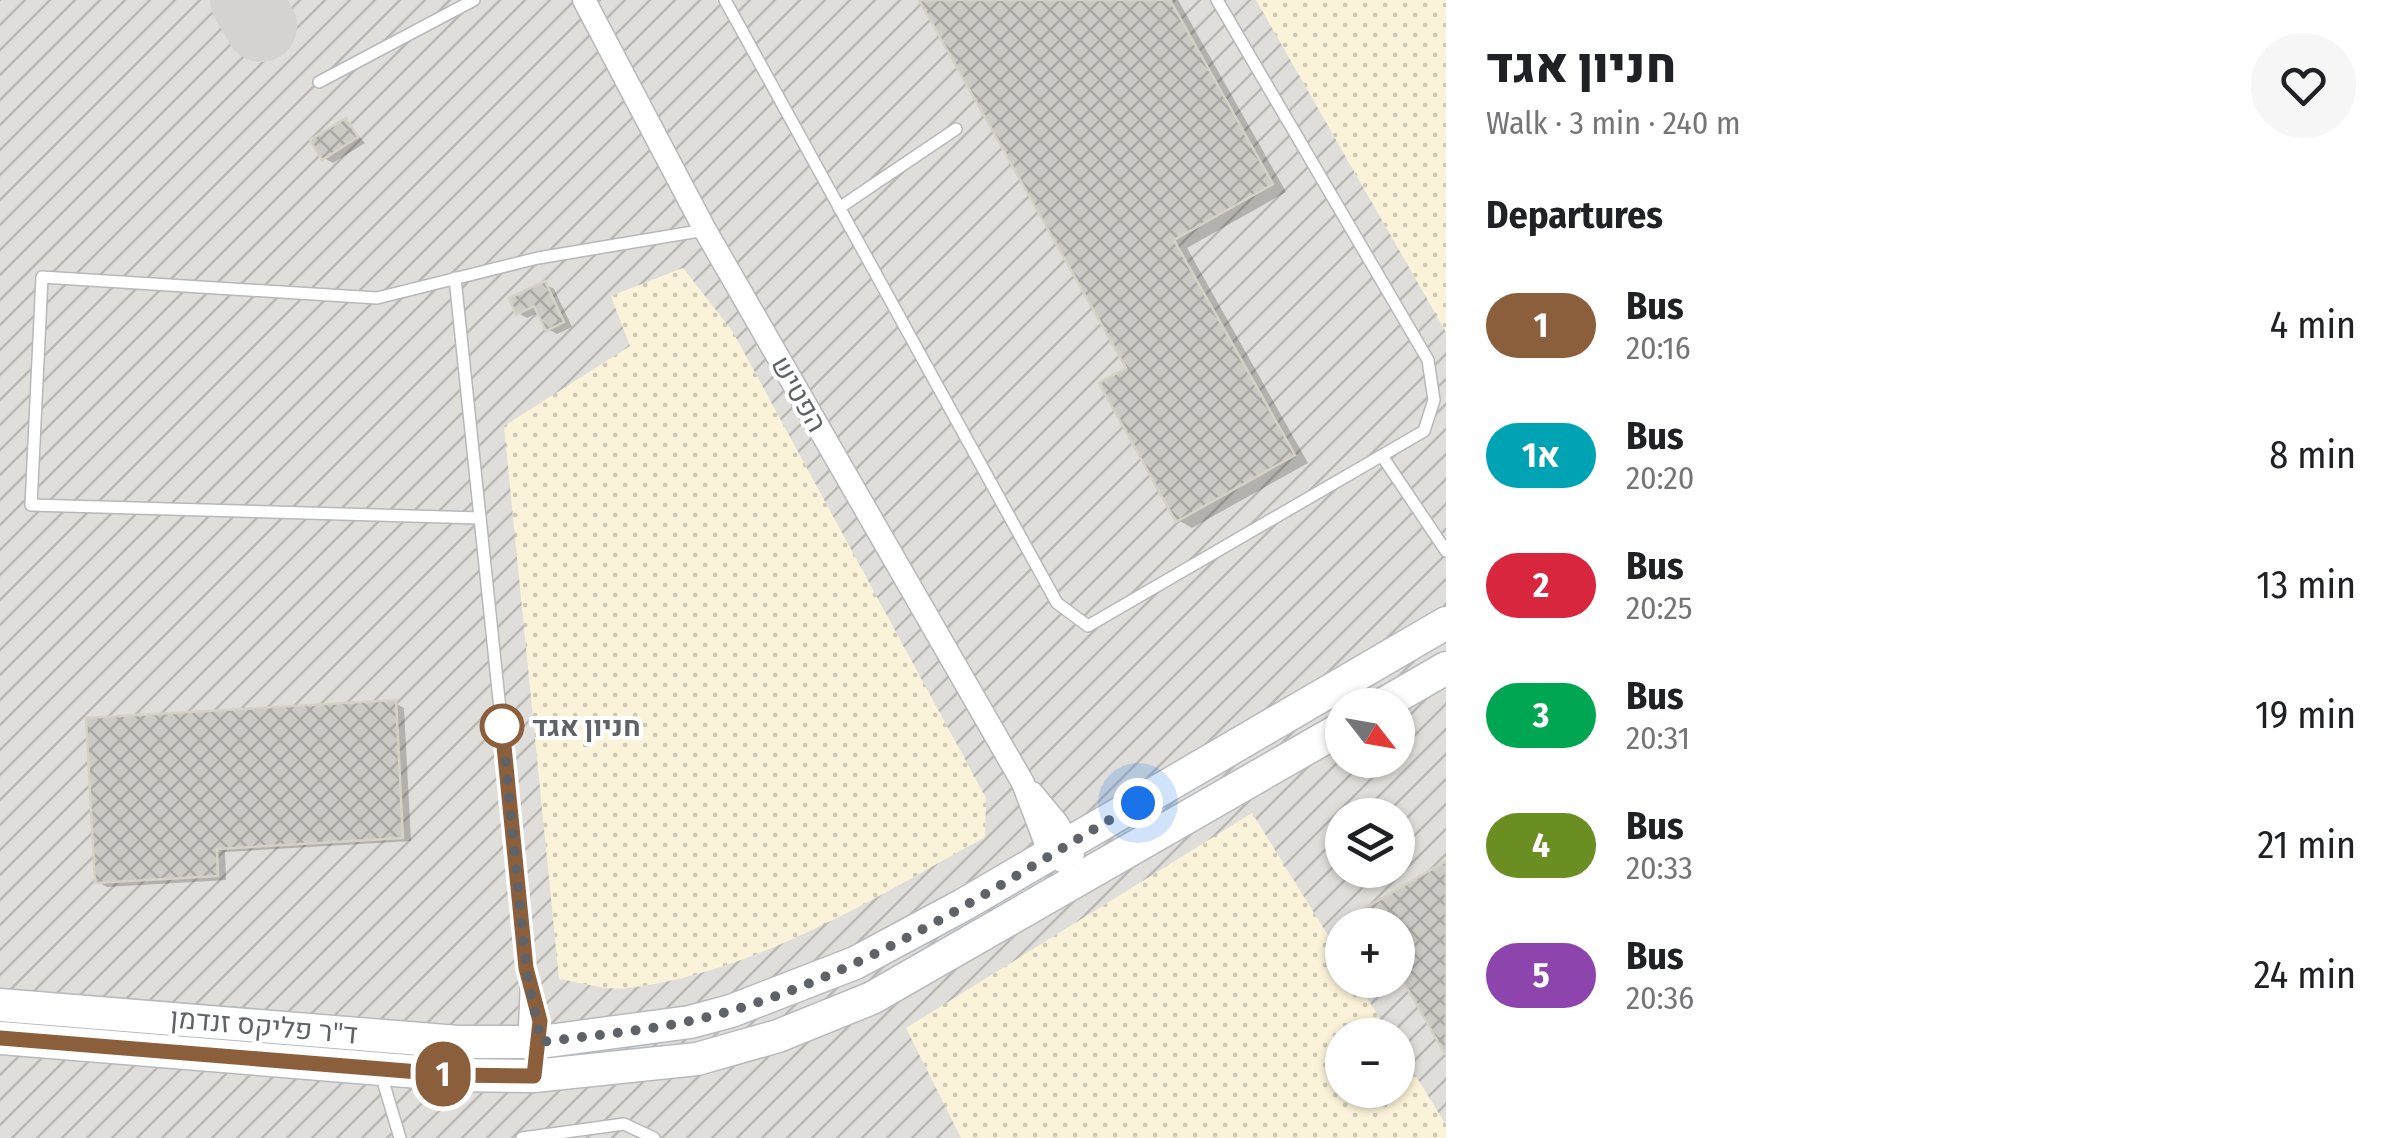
<!DOCTYPE html>
<html lang="en">
<head>
<meta charset="utf-8">
<style>
  body { margin:0; font-family:"Fira Sans Condensed",Heebo,sans-serif; background:#f6f6f6; color:#202124; height:100vh; display:flex; flex-direction:column; font-size:38px; white-space:nowrap }
  * { box-sizing:border-box; margin:0 }
  p { font-size:32px; color:#757577 }
  .icon { flex:none; width:55px; height:55px; fill:none; stroke:currentColor; stroke-width:2; stroke-linecap:round; stroke-linejoin:round }
  .map { position:relative; flex:1; overflow:hidden }
  .drawer { display:flex; flex-direction:column; background:#fff; width:950px }
  .drawer>* { flex:none }
  .badge { padding:0 20px; border-radius:32px; font-size:35px; line-height:65px }
  .needle { width:65px; rotate:121deg }
  .controls { position:absolute; left:1325px; top:688px; display:grid; gap:20px }
  .controls a { display:grid; place-items:center; width:90px; height:90px; border-radius:50%; background:#fff; box-shadow:0 2px 8px #0004; font-size:50px }
  .you { position:absolute; width:50px; height:50px; margin:-25px; border:8px solid #fff; border-radius:50%; background:#1a73e8; box-shadow:0 0 0 15px #1a73e833 }
  .map>.badge { position:absolute; translate:-50% -50%; box-shadow:0 0 0 5px #fff }
  h2 { padding:0 40px; font-size:38px; line-height:90px }
  .round { display:grid; place-items:center; flex:none; width:105px; height:105px; border-radius:52px; background:#f6f6f6 }
  .summary { display:flex; align-items:center; justify-content:space-between; height:170px; padding:0 40px }
  h1 { font-size:48px; font-weight:800; line-height:75px }
  ul { padding:0; list-style:none }
  li { display:flex; align-items:center; gap:30px; height:130px; padding:0 40px }
  li div { flex:1 }
  li b { display:block; font-size:38px }
  li em { font-style:normal }
  li .badge { min-width:110px; font-weight:700; text-align:center }
  main { display:flex; flex:1; min-height:0 }
  .map>svg:first-child { display:block }
  .industrial { fill:url(#industrial-furrows); fill-rule:evenodd }
  .sand { fill:url(#sand-dots) }
  .shadow { fill:#0003 }
  .lines { fill:none; stroke-linecap:round; stroke-linejoin:round }
  .taxiway { stroke:#d4d3d0; stroke-width:72 }
  .building { fill:url(#building-cross-hatch); stroke:#d6d1c6; stroke-width:2.5 }
  .lane-casing { stroke:#b5b8bc; stroke-width:14 }
  .street-casing { stroke:#b5b8bc; stroke-width:25 }
  .secondary-casing { stroke:#b6babf; stroke-width:35 }
  .lane { stroke:#fff; stroke-width:11 }
  .street { stroke:#fff; stroke-width:22 }
  .secondary { stroke:#fff; stroke-width:32 }
  .line-casing { stroke:#fff; stroke-width:22 }
  .line { stroke:#8b5e3c; stroke-width:15 }
  .walk { stroke:#5f6368; stroke-width:10; stroke-dasharray:0 18 }
  .stop-dot { fill:#fff; stroke:#8b5e3c; stroke-width:5 }
  .labels { text-anchor:middle; dominant-baseline:central; stroke-width:8; stroke-linejoin:round; paint-order:stroke }
  .street-label { font-size:28px; fill:#5f6368; stroke:#fff }
  .stop-label { font-size:28px; font-weight:bold; fill:#5f6368; stroke:#fff; text-anchor:start }
</style>
</head>
<body>
<main>
<div class="map">
<svg width="1446" height="1138" viewBox="0 0 1446 1138">
  <defs>
    <pattern id="industrial-furrows" width="10" height="10" patternUnits="userSpaceOnUse" patternTransform="scale(2.5)"><rect width="10" height="10" fill="#e0deda"/><path d="M-1 1l2-2M0 10L10 0M9 11l2-2" fill="none" stroke="#b9b8b5"/></pattern>
    <pattern id="sand-dots" width="8" height="8" patternUnits="userSpaceOnUse" patternTransform="scale(2.5)"><rect width="8" height="8" fill="#fbf3d9"/><path d="M2 2h.1M6 6h.1" fill="none" stroke="#cec8b4" stroke-width="1.8" stroke-linecap="round"/></pattern>
    <pattern id="building-cross-hatch" width="8" height="8" patternUnits="userSpaceOnUse" patternTransform="scale(2.5)"><rect width="8" height="8" fill="#cccac5"/><path d="M0 0l8 8M0 8l8-8" fill="none" stroke="#a9a8a4"/></pattern>
  </defs>
  <rect width="100%" height="100%" fill="#f1efe8"/>
  <!-- industrial -->
  <path class="industrial" d="M0,0h1446v1138h-1446zM1342,705h56v55h-56zM1342,815h56v55h-56zM1342,925h56v55h-56zM1342,1035h56v55h-56z"/>
  <!-- sand -->
  <g class="sand">
    <polygon points="1256,0 1446,0 1446,332"/>
    <path d="M683,268l50,64 253,466 -1,39c-110,61 -230,136 -358,151 -21,3 -47,-6 -68,-9l-55,-553 126,-80 -19,-50z"/>
    <polygon points="1252,813 1342,958 1342,980 1356,980 1390,1035 1342,1035 1342,1090 1398,1090 1398,1047 1446,1125 1446,1138 961,1138 906,1028"/>
  </g>
  <!-- shadow -->
  <g class="shadow">
    <polygon points="922,0 1178,0 1286,192 1187,248 1308,463 1192,528 1178,520 1129,369"/>
    <polygon points="346,121 365,143 333,163 324,158"/>
    <polygon points="545,284 554,289 572,327 557,334 548,329 540,312 527,318 518,313"/>
    <polygon points="395,703 404,708 411,841 225,852 226,880 107,887 98,882"/>
  </g>
  <g class="lines">
    <!-- taxiway -->
    <polyline class="taxiway" points="246,0 261,26"/>
  </g>
  <!-- building -->
  <g class="building">
    <polygon points="919,0 1170,0 1273,184 1174,240 1295,455 1176,522 1099,383 1126,368"/>
    <polygon points="346,118 358,137 322,160 310,140"/>
    <polygon points="545,281 564,322 546,331 534,306 516,315 509,298"/>
    <polygon points="396,700 403,838 217,849 218,876 95,883 86,718"/>
    <polygon points="1446,861 1446,1056 1398,972 1398,925 1371,925 1362,910"/>
  </g>
  <g class="lines">
    <!-- lane casing -->
    <g class="lane-casing">
      <g id="lane">
        <polyline points="725,0 1057,603 1088,626 1424,431 1434,400 1428,360 1217,0"/>
        <polyline points="319,82 474,0"/>
        <polyline points="839,208 956,129"/>
        <polyline points="455,278 527,968 524,1038"/>
        <polyline points="1382,456 1446,551"/>
        <polyline points="480,518 31,505 42,277 377,298 538,258 705,230"/>
        <polyline points="529,977 541,1037"/>
        <polyline points="380,1071 400,1138"/>
        <polyline points="522,1138 624,1124 654,1138"/>
      </g>
    </g>
    <!-- street casing -->
    <g class="street-casing">
      <g id="street">
        <polyline points="584,0 705,230 1023,783 1045,841 1062,861"/>
        <polyline points="1032,793 1057,823 1073,853"/>
      </g>
    </g>
    <!-- secondary casing -->
    <g class="secondary-casing">
      <g id="secondary">
        <polyline points="1382,705 1446,668"/>
        <polyline points="0,1005 458,1042 541,1042 690,1022 731,1011 855,963 963,905 1446,623"/>
        <polyline points="0,1038 456,1075 534,1076 697,1059 778,1036 872,998 1342,728"/>
      </g>
    </g>
    <!-- lane -->
    <use href="#lane" class="lane"/>
    <!-- street -->
    <use href="#street" class="street"/>
    <!-- secondary -->
    <use href="#secondary" class="secondary"/>
  </g>
  <g class="lines">
    <!-- line casing -->
    <g class="line-casing">
      <polyline id="line" points="0,1038 456,1075 534,1076 540,1021 526,968 502,726"/>
    </g>
    <!-- line -->
    <use href="#line" class="line"/>
    <!-- walk -->
    <path class="walk" d="M502,726l24,242 15,74c63,-8 128,-13 189,-31 146,-42 278,-132 408,-208"/>
  </g>
  <!-- markers -->
  <circle class="stop-dot" cx="502" cy="726" r="20"/>
  <g class="labels">
    <!-- street labels -->
    <g class="street-label">
      <text transform="translate(799 394) rotate(60)">הפטיש</text>
      <text transform="translate(264 1026) rotate(5)">ד"ר פליקס זנדמן</text>
    </g>
    <!-- stop labels -->
    <g class="stop-label">
      <text x="532" y="726">חניון אגד</text>
    </g>
  </g>
</svg>
<div class="controls">
<a><svg class="needle" viewBox="-14 -14 28 28"><path d="M0-13l5 13h-10z" fill="#e53935"/><path d="M0 13l5-13h-10z" fill="#757577"/></svg></a>
<a><svg class="icon" aria-label="layers" viewBox="0 0 24 24"><path d="M12 4l9 5-9 5-9-5zM3 14l9 5 9-5"/></svg></a>
<a>+</a>
<a>−</a>
</div>
<div class="you" style="left:1138px;top:803px"></div>
<b class="badge" style="left:443px;top:1074px;background:#8b5e3c;color:#fff">1</b>
</div>
<section class="drawer">
<div class="summary"><div><h1>חניון אגד</h1><p>Walk · 3 min · 240 m</p></div><a class="round"><svg class="icon" aria-label="heart" viewBox="0 0 24 24"><path d="M12 20l-8-8c-3-5 5-10 8-4 3-6 11-1 8 4z"/></svg></a></div>
<h2>Departures</h2>
<ul>
<li><span class="badge" style="background:#8b5e3c;color:#fff">1</span><div><b>Bus</b><p>20:16</p></div><em>4 min</em></li>
<li><span class="badge" style="background:#00a3b4;color:#fff">1א</span><div><b>Bus</b><p>20:20</p></div><em>8 min</em></li>
<li><span class="badge" style="background:#d7263d;color:#fff">2</span><div><b>Bus</b><p>20:25</p></div><em>13 min</em></li>
<li><span class="badge" style="background:#00a651;color:#fff">3</span><div><b>Bus</b><p>20:31</p></div><em>19 min</em></li>
<li><span class="badge" style="background:#6b8e23;color:#fff">4</span><div><b>Bus</b><p>20:33</p></div><em>21 min</em></li>
<li><span class="badge" style="background:#8e44ad;color:#fff">5</span><div><b>Bus</b><p>20:36</p></div><em>24 min</em></li>
</ul>
</section>
</main>
</body>
</html>
